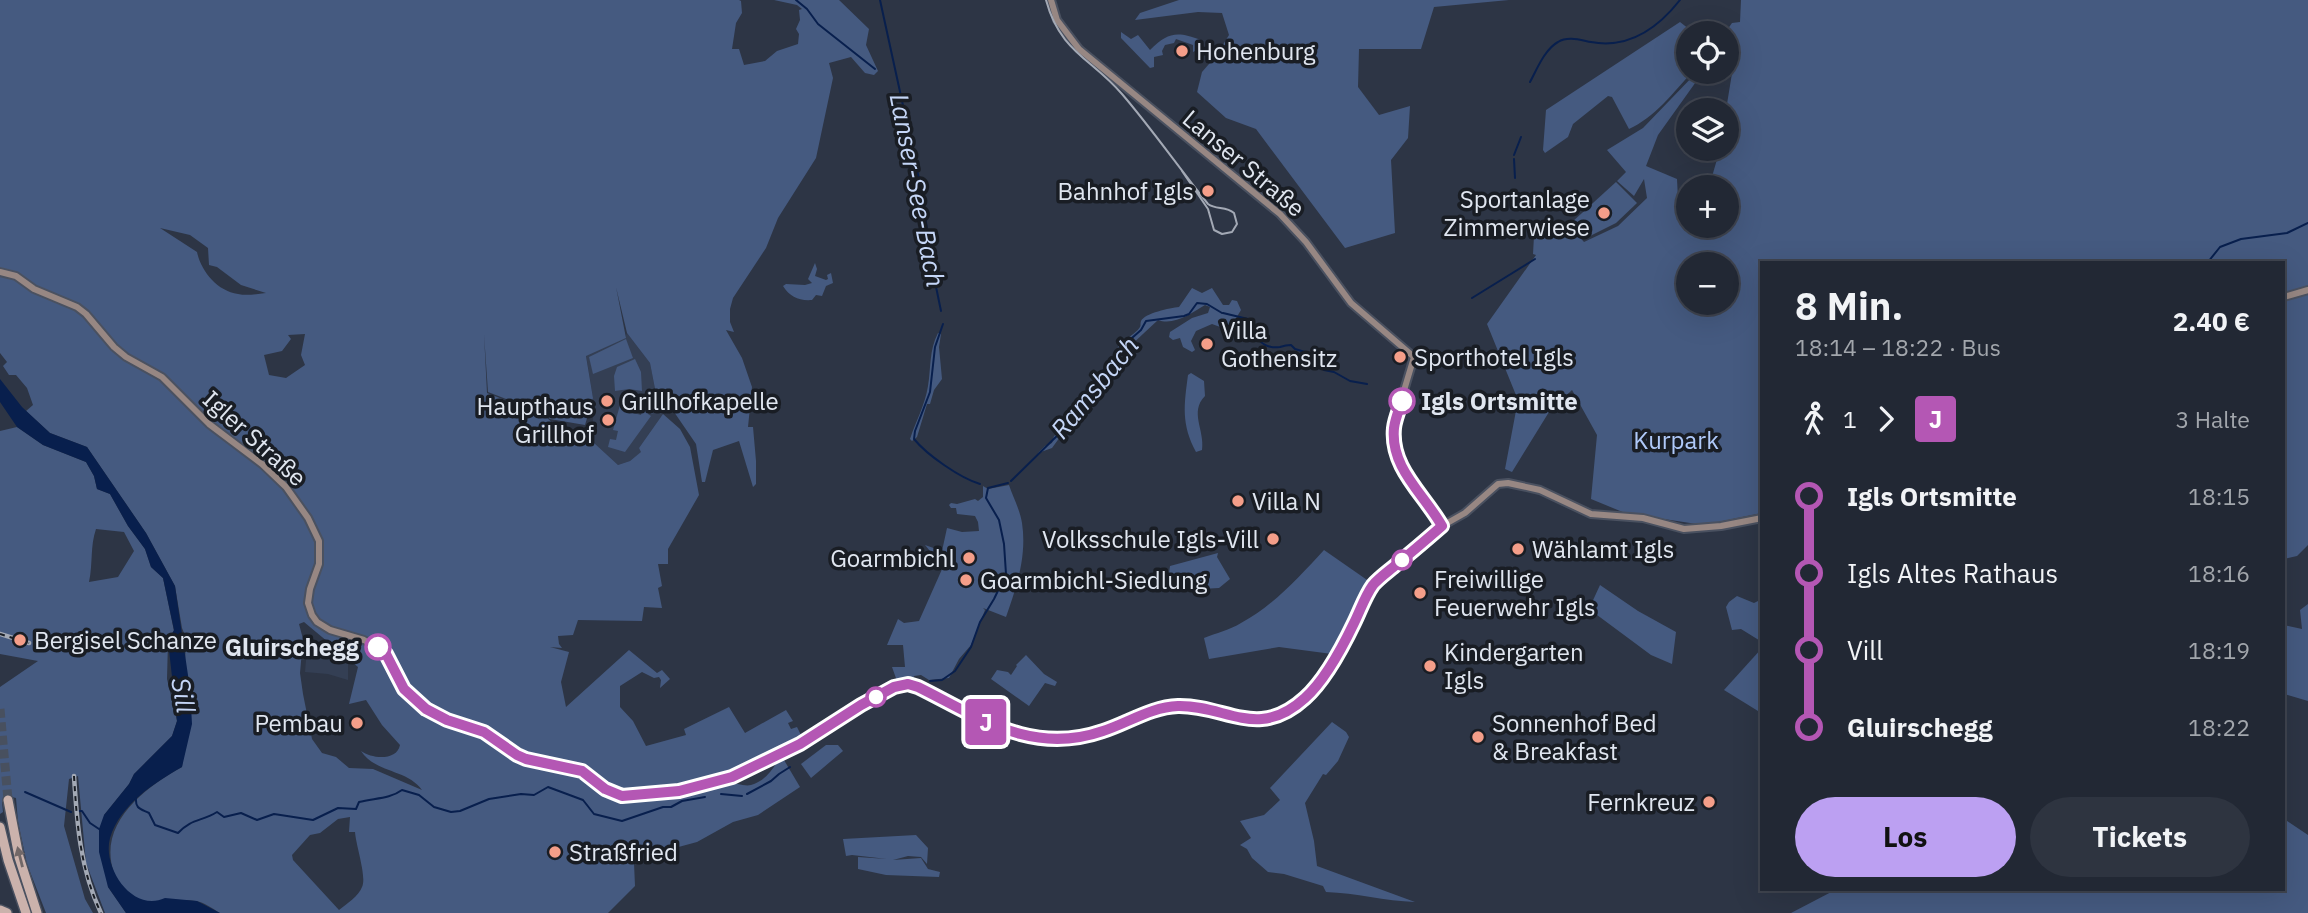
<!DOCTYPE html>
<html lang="de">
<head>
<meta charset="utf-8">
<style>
  body { margin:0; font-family:"IBM Plex Sans",sans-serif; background:#2e3440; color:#f1f3f6; height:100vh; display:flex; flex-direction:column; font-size:26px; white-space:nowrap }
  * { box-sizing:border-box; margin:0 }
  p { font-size:23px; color:#a2a6ac }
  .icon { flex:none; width:38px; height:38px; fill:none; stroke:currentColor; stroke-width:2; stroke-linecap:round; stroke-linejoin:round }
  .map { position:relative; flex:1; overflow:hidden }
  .side { position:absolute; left:1760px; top:261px; width:525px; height:630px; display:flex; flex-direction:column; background:#222834; border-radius:0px; box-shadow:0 7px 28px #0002,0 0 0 2px #3f444f }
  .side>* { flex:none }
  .badge { padding:0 14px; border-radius:5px; font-size:24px; line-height:46px }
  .fabs { position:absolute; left:1676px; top:21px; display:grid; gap:14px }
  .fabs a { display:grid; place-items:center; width:63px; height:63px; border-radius:50%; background:#222834; box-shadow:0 7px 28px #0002,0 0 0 2px #3f444f; font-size:35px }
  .map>.badge { position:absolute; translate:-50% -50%; box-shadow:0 0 0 4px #fff }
  .legs { display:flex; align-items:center; gap:10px; height:77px; padding:0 35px; font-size:23px }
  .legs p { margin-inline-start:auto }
  .head { display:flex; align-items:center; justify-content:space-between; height:119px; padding:0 35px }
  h1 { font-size:38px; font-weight:700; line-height:52px }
  .cta { display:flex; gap:14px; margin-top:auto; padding:14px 35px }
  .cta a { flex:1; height:80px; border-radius:42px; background:#bca0f2; color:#111; font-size:28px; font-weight:700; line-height:80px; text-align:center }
  .cta a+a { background:#2e3440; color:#f1f3f6 }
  ul { padding:0 35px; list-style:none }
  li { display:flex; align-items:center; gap:24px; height:77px; font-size:26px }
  li i { display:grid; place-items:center; width:10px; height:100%; margin:0 9px; background:currentColor }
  li i::after { content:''; width:18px; height:18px; margin:-9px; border:5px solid; border-radius:50%; background:#222834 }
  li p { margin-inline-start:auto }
  li:first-child i { background:linear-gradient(#0000 50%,currentColor 0) }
  li:last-child i { background:linear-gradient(currentColor 50%,#0000 0) }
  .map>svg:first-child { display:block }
  .built { fill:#343f54 }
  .green { fill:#455a80; fill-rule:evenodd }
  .water { fill:#081f4d }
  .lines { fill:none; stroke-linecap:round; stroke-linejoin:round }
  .stream { stroke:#081f4d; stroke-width:2 }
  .motorway-tunnel { stroke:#48505f; stroke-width:9; stroke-dasharray:9 4.5; stroke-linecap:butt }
  .secondary-casing { stroke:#4a5160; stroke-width:10 }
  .motorway-casing { stroke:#4a5160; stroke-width:12 }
  .secondary { stroke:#978783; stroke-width:6 }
  .motorway { stroke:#cbb2ac; stroke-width:9 }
  .tram { stroke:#a3a9b5; stroke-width:2 }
  .rail-casing { stroke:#a3a9b5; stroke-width:4.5 }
  .rail { stroke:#191d24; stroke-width:2; stroke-dasharray:5; stroke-linecap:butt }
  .oneway { fill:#726868 }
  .line-1-casing { stroke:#fff; stroke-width:16 }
  .line-1 { stroke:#b457b4; stroke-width:10 }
  .poi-dot { fill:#f49e89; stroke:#191d24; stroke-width:2.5 }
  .stop-1-dot { fill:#fff; stroke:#b457b4; stroke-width:3.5 }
  .labels { text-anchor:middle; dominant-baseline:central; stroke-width:7; stroke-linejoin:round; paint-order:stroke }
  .poi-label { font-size:24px; fill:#e0e6f0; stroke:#191d24; text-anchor:start }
  .street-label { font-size:24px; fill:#e0e6f0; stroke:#191d24 }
  .stop-label { font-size:24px; font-weight:bold; fill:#e0e6f0; stroke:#191d24; text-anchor:start }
  .park-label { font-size:24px; fill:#afc9f9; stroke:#191d24 }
  .water-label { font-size:26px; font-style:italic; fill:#c5d6f7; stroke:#191d24 }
</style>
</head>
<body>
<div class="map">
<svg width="2308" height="913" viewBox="0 0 2308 913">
  <rect width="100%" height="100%" fill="#2d3545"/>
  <!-- built -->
  <g class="built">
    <polygon points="627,333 650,363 657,399 663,414 639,448 642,452 630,461 618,465 593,442 593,398 586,355 625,338"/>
    <polygon points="308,637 319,645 326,645 335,657 348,661 348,680 328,674 305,672"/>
  </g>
  <!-- green -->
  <g class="green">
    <path d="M0,0h739l2,1 1,12 -6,10 -4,26h7l5,16 21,-4 12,-10 21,-7 1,-10 -3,-5 4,-9 -1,-10 3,-1 -5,-4 -23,-5h65l30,29 -3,16 12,26 -4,4 -9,-2 -14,-16 -22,6 4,15 -17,80 -38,60 -12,30 -33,50 -3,11v13l4,10 -8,-2 16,28 10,29 -4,40h5l3,34v23l-3,3 -14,-46 -26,9 -8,32h-3l-6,-38 -24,-35 -15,-10 -7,-36 -23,-30 -11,-46 10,51 -40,18 7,42 -8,27 -35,-6 -5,-5 -57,-22 -4,-58 3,59 58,23 13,12 35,14 25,23 12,-4 11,-9 -2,-4 24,-34 17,15 10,18 9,48 -31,54v15h-10l4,22 -4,2 4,20 -18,-1 -2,14 -64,-1 -5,15 -15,1 1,8 3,4 -12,-1 19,5 -8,30 5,25 63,-57 28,23 5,-3 8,9 -10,9 1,-8 -2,-3 -5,1 -12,-6 -22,14v21l13,14 13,25 40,-11 -2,-6 45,-22 16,26 41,-23 7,11 -5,2 3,6 6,-2 6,12 -73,36 -48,13 -55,6 -12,-2 -14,-10 -3,6c24,20 67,11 95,4 11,-2 21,-7 31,-9 9,-2 19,4 27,2 16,-5 22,-16 30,-30l19,32 -42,28 -25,7 -36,20 -37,10 -26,11 1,23 -27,27h-388c-7,-4 -16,-11 -24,-12 -20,-3 -40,6 -59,0 -12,-4 -19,-16 -23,-28 -17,-49 30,-85 68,-106l8,-78 -5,-26 1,-25 -4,-10 -7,-42 -29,-53 -59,-86 -37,-14 -24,-22 7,-6 -6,-17 -11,-13h-7l-6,-9 4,-4 -7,-9zM160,228l30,7 18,13 1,17 8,2 24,18 25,8c-9,1 -19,3 -28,1 -21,-3 -37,-23 -41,-42zM305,334l-4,21 4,10 -19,13 -17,-3 -5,-20 18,-4 9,-12 -3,-4zM304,622l54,45 -9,37 17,-4 16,25 18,20c-3,16 -28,14 -39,6 14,22 46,18 61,39l-49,-21 -24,-1 -13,-11 -14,-4 -10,-14 -9,-45 -3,-21 3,-34 -4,-15zM350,817l-1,15h6c1,14 12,45 7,55 -3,9 -16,17 -23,23l-46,-50 -1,-5 18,-20 10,-2 18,-14z"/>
    <polygon points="1179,0 1509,0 1434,7 1421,49 1359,49 1358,87 1379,115 1410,106 1408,138 1391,160 1395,233 1345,248 1256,129 1226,118 1197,92 1202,72 1216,56 1229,35 1222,13 1198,12 1135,20 1140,13"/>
    <path d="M1741,0h567v545l-11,11 -13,3v-297h-522v251l-59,12 -78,-12 -34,-14 6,-64 -25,-45 -23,22 -37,60 -7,-3 13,-69 -31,-76 49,-69 -3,-1 1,-18 24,-6 11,-5 15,17 34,-16 29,-28 -3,-19 -10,17 -17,-15 9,-9 -19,-22 36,-22 54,-56h6l-45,63 -12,31 31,13 1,20 11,1v26h38v-39h-18l11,-38h7l-1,-39 9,-55 -5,8 -3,-1v-29h-2l7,-10 8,-1zM1689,264h38v39h-38z"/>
    <path d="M1680,22l14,11h-5v39h3c-18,20 -38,46 -63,57l-17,-32 -4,-1 -35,28 -5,13 -23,16 -2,-3 3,-40z"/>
    <path d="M1121,32l10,7 7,-4 12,15c18,-18 27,-19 51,-10l-4,10 -4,2v-7l-17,-6 -2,4 -9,2 -3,6 1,4 -9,2v10l-4,1 -29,-30z"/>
    <polygon points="1616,182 1637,203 1616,223 1586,238 1571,223"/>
    <path d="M815,263l2,6 -2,7 11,4 2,-1 -1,-4 4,-2 2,10 -7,3 -4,10 -6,-1 -4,5c-13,1 -22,-3 -29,-14l3,-2 19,1 7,-2 -4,-4z"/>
    <path d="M1192,288l10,5 10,-5 11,17h6l3,-5 5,1 4,9 -6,10 9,12 -2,3 -30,-11 -16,7 -5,10 4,9 -3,2 -9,-5 -3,-9 -7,2 -4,-3 1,-5 22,-14 16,-5 2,-6 -5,-2c-13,8 -31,21 -47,15l-29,27 -3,7 -5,3 -21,24 -18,36 -14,9 -16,22 -14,5 7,-7 7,-3 2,-7c14,-7 31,-32 33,-49l7,-4c4,-11 16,-18 21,-29 3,-6 3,-10 8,-15h4c3,-3 11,-8 13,-12 1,-1 0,-4 1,-6 4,-8 29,-13 38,-14z"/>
    <path d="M938,333l3,1 -2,13 3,32 -8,11 -4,14h-3l-10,33 -5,4 -2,-2c6,-18 15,-34 18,-53 3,-18 1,-36 10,-53z"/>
    <polygon points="626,339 633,358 593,374 589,357"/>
    <polygon points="635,359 641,372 642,391 629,389 615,391 614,376 617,367"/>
    <path d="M1191,373l13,8 1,15c-16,16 0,34 -3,54l-6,2c-15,-28 -12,-47 -8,-77z"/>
    <polygon points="630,394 647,397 662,406 657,411 655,410 652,414 649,412 648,414 651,416 625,452 608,447 610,439 616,440 618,431 613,430 620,405 627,407 626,411 641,415 645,401 630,396"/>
    <path d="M17,427l26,18 43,17 8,14 3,13 13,5 18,32 17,23 6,18 12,11 11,53 -6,10 -1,38 10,42 -5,15 -38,38 -5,10 -25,31 4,72 18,26h-21l-19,-50 -8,-87 -9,3 -5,47 21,73 8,14h-47l-19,-49 -9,-42 -2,-24 -4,-1 -10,5 1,10 -3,2v-127l38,-26 -38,-7v-223zM96,529l28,3 10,19 -16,26 -29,5c4,-19 1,-36 7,-53z"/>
    <path d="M1009,485c4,12 11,25 13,38 5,32 -5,63 -16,94l-23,-9 2,2 -14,35 -12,14 -10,19 -20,2 -8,-5 -7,1 -2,5h-15l-5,-14h13l-2,-22h-16l11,-26 6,4 15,-2 24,-54 -18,-22 17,6 5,-23 15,4 17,-1 -1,-9 -3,-6 -18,-2 -1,-6h-5l-2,-3 2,-2 6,1 18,-5 3,2 5,-4v-11l5,3z"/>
    <path d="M1324,550l46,32 -23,48 -15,24 -53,-7 -70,12 -5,-21c12,-5 26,-8 37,-15 32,-17 58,-46 83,-73z"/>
    <polygon points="1218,553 1217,557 1230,579 1219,588 1165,591 1146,589 1143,581 1169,573 1170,566"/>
    <polygon points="1600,585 1638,611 1676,632 1672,664 1651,655 1589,609"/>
    <polygon points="1737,596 1754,603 1762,599 1762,642 1741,629 1732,630 1726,607 1729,602"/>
    <polygon points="2308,604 2308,701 2284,694 2284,625 2302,629 2300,610"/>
    <polygon points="1762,648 1762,705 1758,711 1724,690"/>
    <polygon points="1026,655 1044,674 1057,682 1055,686 1045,683 1029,706 991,679 997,670 1008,672 1011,675 1017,666 1016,665"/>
    <path d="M1332,722l14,10 3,5 -11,24 -12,14 -3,-1 -18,29 9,38 3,25 98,36c-30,-1 -59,-9 -89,-10l-3,-6 -39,-12 -16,-2 -16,-14 -5,-9 -7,-4 11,-7 -11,-17 24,-6 16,-15 -10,-12z"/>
    <polygon points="826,745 838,745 843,751 811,778 801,764"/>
    <polygon points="2284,819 2308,835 2308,913 1791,913 1837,889 2284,889"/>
    <polygon points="916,835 928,848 927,864 921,857 908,856 893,860 921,858 928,869 940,872 939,877 886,875 858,869 858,857 887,859 852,855 846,856 843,839"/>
  </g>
  <!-- water -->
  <path class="water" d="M0,379l22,28 28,26 37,14 59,86 29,53 15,103 2,35 -10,43c-28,16 -62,38 -72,71 -8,29 22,75 55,60l32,3 23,12h-94l-18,-26 -9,-35v-23l5,-14 25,-31 5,-10 38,-38 5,-15 -9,-80 6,-11 -11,-52 -12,-11 -6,-18 -17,-23 -18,-32 -13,-5 -3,-13 -8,-14 -43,-17 -26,-18 -17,-25z"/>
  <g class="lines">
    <!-- stream -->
    <g class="stream">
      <polyline points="796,0 807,9 818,24 875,69"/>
      <polyline points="880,0 921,188 934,277 941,311"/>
      <path d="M1530,82c7,-13 15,-33 28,-40 10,-6 22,-2 33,0 37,7 67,-14 89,-42"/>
      <polyline points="1514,155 1521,137"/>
      <polyline points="1514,159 1515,178"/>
      <polyline points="2208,262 2220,247 2241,239 2287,233 2308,223"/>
      <polyline points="1472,298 1535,259"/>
      <polyline points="1223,313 1248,319"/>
      <path d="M1249,320c5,14 11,30 31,27 3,-1 7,-2 11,-2l4,4 10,3 19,18 10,2 16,9 17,3"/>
      <path d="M943,324l-8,23 -5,45 -15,39 -1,8c13,16 46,39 66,45"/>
      <polyline points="1011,481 1068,425 1077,414 1089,388 1124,345 1141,330 1146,321 1184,316 1189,314 1197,303 1207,304 1222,313"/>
      <polyline points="930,681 942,680 955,671 971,647 980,622 994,599 1006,574 1004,544 999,520 986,498 988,488 1008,483"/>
      <polyline points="25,792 71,812"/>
      <polyline points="721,794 742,796"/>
      <polyline points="747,794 771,781 779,774 790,767"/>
      <path d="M136,798c-1,11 5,11 13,15l6,12 23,8c14,-15 23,-11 39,-21l7,5 17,-4 16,7 17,-6 39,6 25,-12 18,1 3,-7c15,-4 31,-3 43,-12l17,5 15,12 17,5 9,-1 29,-12 32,-5 13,1 14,-8 35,13 11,14 28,7 41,-14h8l11,-6 23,-4"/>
      <polyline points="77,811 82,811 90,823 99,829"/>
    </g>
    <!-- motorway-tunnel -->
    <polyline class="motorway-tunnel" points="0,709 8,800"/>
    <!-- secondary casing -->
    <g class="secondary-casing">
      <g id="secondary">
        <polyline points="1051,0 1057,20 1079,49 1280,214 1306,242 1351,303 1414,357 1394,424 1395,450 1405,473 1442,526"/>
        <polyline points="0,272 16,276 34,289 77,307 86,314 114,347 126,357 162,377 209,424 262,464 286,487 308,518 319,541 319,564 310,589 308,603 312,615 317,622 330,630 364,640 380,649 386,654 404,689 426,709 447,720 489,734 521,757 582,771 605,789 618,795 637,796 679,791 712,784 742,773 800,744 861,705 898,685 908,684 918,687 993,726 1010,732 1036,738 1071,738 1094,734 1148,712 1168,707 1195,707 1245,719 1268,717 1290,709 1310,692 1346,639 1376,582 1442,526 1465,513 1498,484 1508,483 1540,490 1591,514 1643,518 1684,529 1721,526 1762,518"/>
        <polyline points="2284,297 2308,290"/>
      </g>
    </g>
    <!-- motorway casing -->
    <g class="motorway-casing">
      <g id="motorway">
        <polyline points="8,800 19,857 37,913"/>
        <polyline points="0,827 8,860 26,913"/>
        <polyline points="0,910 7,913"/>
      </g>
    </g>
    <!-- secondary -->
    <use href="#secondary" class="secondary"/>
    <!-- motorway -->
    <use href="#motorway" class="motorway"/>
    <!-- tram -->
    <path class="tram" d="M1046,0c14,52 45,58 76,94 30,35 57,74 86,110 8,6 18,2 26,9l3,11 -5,8 -10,2 -8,-4 -6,-21 -26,-38"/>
    <!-- rail casing -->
    <g class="rail-casing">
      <g id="rail">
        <polyline points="0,634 29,643"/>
        <path d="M74,776c3,48 6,93 27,137"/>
      </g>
    </g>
    <!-- rail -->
    <use href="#rail" class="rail"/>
  </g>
  <!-- one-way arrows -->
  <defs><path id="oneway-solid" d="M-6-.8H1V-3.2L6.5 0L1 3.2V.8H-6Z" transform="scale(1.75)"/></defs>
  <use class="oneway" href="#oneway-solid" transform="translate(20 857) rotate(-104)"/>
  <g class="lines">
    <!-- line-1 casing -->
    <g class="line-1-casing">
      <path id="line-1" d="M378,647l8,7 18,35 22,20 21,11 37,12 33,23 9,4 56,12 23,18 17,7 57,-5 53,-14 68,-33 61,-39 33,-18 14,-3 10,3c61,30 113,69 185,44 25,-8 48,-24 75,-25 48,-1 80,35 127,-8 19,-17 38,-52 49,-75 6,-12 11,-27 19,-38 7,-8 16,-14 24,-21 15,-12 30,-25 45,-38 -18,-32 -52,-58 -48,-98 1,-9 5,-18 8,-27"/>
    </g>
    <!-- line-1 -->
    <use href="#line-1" class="line-1"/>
  </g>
  <!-- markers -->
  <g class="poi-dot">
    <circle cx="1182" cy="51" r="7"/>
    <circle cx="1208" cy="191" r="7"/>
    <circle cx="1604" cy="213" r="7"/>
    <circle cx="1207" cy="344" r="7"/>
    <circle cx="1400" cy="357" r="7"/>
    <circle cx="607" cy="401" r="7"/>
    <circle cx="608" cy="420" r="7"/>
    <circle cx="1238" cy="501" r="7"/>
    <circle cx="1273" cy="539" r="7"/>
    <circle cx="1518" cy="549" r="7"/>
    <circle cx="969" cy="558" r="7"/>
    <circle cx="966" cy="580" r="7"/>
    <circle cx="1420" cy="593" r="7"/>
    <circle cx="20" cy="640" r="7"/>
    <circle cx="1430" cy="666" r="7"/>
    <circle cx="357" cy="723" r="7"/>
    <circle cx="1478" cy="737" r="7"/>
    <circle cx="1709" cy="802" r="7"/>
    <circle cx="555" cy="852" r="7"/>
  </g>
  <g class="stop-1-dot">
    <circle cx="1402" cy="401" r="12"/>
    <circle cx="1402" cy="560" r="9"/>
    <circle cx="378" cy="647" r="12"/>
    <circle cx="876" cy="697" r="9"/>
  </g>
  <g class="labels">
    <!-- poi labels -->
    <g class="poi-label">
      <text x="1196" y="51">Hohenburg</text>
      <text x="1194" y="191" text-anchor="end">Bahnhof Igls</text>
      <text x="1590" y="199" text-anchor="end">Sportanlage<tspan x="1590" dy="28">Zimmerwiese</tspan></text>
      <text x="1221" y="330">Villa<tspan x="1221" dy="28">Gothensitz</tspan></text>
      <text x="1414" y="357">Sporthotel Igls</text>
      <text x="621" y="401">Grillhofkapelle</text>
      <text x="594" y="406" text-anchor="end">Haupthaus<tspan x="594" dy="28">Grillhof</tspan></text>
      <text x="1252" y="501">Villa N</text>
      <text x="1259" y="539" text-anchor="end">Volksschule Igls-Vill</text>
      <text x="1532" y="549">Wählamt Igls</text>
      <text x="955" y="558" text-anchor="end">Goarmbichl</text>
      <text x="1434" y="579">Freiwillige<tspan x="1434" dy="28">Feuerwehr Igls</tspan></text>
      <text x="980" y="580">Goarmbichl-Siedlung</text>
      <text x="34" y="640">Bergisel Schanze</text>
      <text x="1444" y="652">Kindergarten<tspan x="1444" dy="28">Igls</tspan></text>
      <text x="343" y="723" text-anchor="end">Pembau</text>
      <text x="1492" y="723">Sonnenhof Bed<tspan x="1492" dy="28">&amp; Breakfast</tspan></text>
      <text x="1695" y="802" text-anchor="end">Fernkreuz</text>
      <text x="569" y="852">Straßfried</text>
    </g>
    <!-- street labels -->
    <g class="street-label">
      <text transform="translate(1244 163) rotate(40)">Lanser Straße</text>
      <text transform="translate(255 438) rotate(42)">Igler Straße</text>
    </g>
    <!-- stop labels -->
    <g class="stop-label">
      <text x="1421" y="401">Igls Ortsmitte</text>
      <text x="359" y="647" text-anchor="end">Gluirschegg</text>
    </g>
    <!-- park labels -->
    <g class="park-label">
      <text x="1676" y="440">Kurpark</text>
    </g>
    <!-- water labels -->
    <g class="water-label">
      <text transform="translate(918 190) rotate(79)">Lanser-See-Bach</text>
      <text transform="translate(1094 387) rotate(-51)">Ramsbach</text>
      <text transform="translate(184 695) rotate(80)">Sill</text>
    </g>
  </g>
</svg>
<div class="fabs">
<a><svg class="icon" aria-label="locate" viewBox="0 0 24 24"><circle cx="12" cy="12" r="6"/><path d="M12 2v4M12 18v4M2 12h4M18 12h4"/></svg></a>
<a><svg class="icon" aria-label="layers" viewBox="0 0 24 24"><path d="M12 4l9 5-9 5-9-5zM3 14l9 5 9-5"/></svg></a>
<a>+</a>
<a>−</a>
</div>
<b class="badge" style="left:986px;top:722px;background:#b457b4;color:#fff">J</b>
<section class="side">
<div class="head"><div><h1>8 Min.</h1><p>18:14 – 18:22 · Bus</p></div><b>2.40 €</b></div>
<div class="legs"><svg class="icon" aria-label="walk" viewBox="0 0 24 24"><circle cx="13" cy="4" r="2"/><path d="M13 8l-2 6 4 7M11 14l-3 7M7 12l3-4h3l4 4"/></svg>1<svg class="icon" aria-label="forward" viewBox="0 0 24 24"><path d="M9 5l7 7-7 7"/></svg><b class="badge" style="background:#b457b4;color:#fff">J</b><p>3 Halte</p></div>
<ul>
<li><i style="color:#b457b4"></i><b>Igls Ortsmitte</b><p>18:15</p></li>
<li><i style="color:#b457b4"></i><span>Igls Altes Rathaus</span><p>18:16</p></li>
<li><i style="color:#b457b4"></i><span>Vill</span><p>18:19</p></li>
<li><i style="color:#b457b4"></i><b>Gluirschegg</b><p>18:22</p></li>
</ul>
<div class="cta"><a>Los</a><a>Tickets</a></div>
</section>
</div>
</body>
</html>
